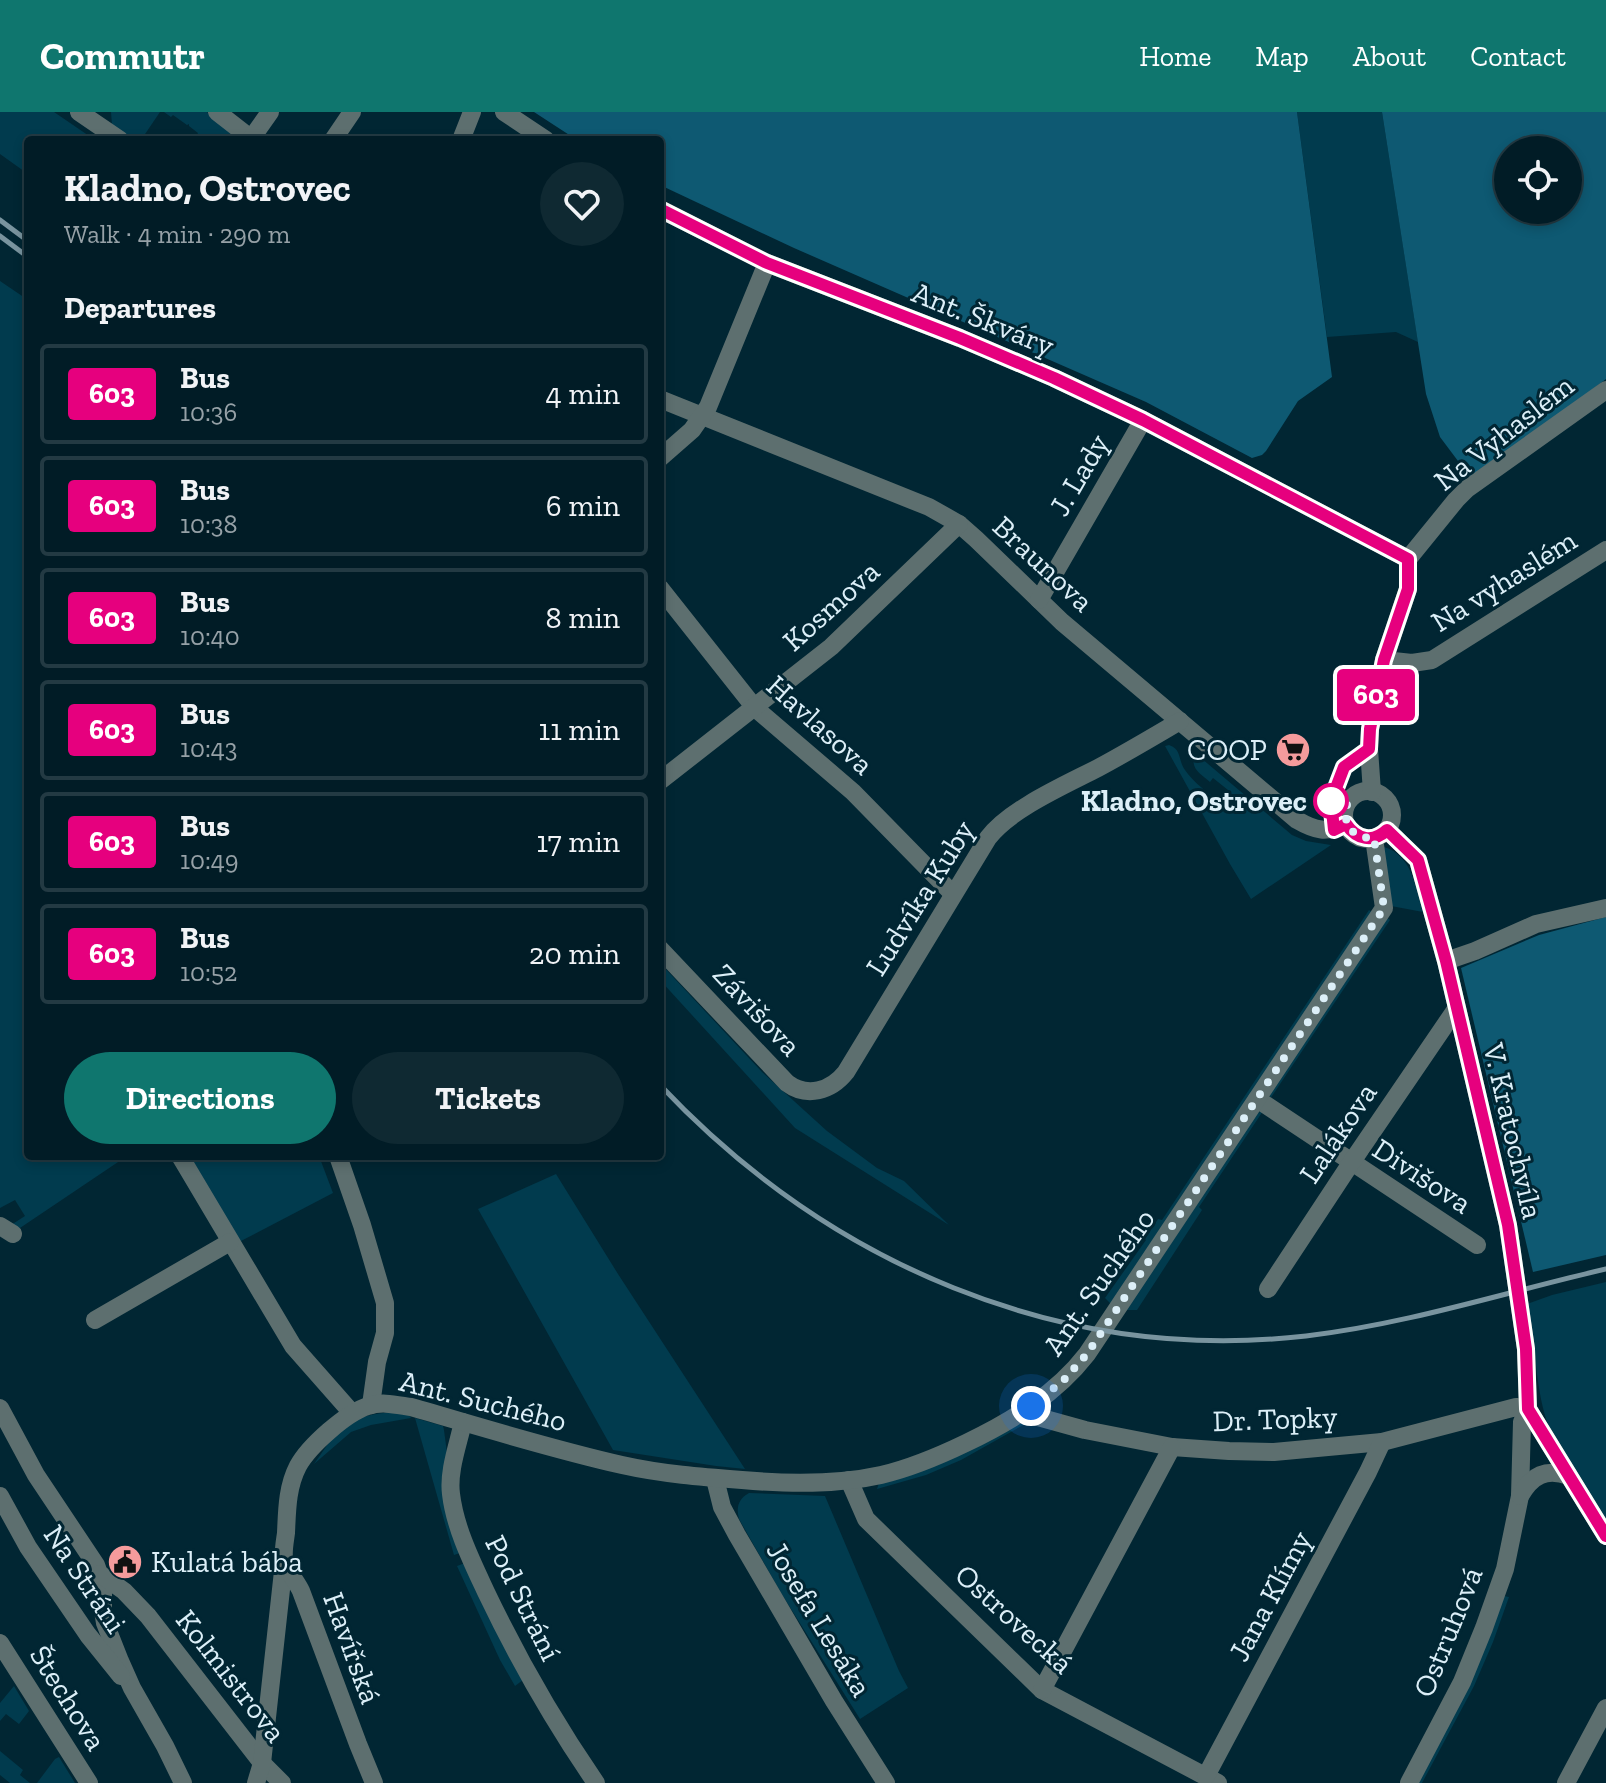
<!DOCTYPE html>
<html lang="en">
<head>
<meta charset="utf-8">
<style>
  body { margin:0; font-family:"Zilla Slab",serif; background:#0f2932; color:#f1f3f6; height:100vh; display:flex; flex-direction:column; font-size:30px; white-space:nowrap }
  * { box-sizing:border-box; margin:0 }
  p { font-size:26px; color:#96a1a7 }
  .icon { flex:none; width:44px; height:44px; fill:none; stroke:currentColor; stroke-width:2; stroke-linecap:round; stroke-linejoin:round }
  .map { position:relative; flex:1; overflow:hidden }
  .drawer { position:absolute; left:24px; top:24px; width:640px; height:1024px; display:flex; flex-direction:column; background:#011c26; border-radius:8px; box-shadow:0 4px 12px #0003,0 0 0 2px #233a43 }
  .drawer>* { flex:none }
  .badge { padding:0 16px; border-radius:6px; font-size:28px; line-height:52px }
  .buttons { position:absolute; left:1494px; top:24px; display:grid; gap:16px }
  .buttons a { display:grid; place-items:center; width:88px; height:88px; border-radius:50%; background:#011c26; box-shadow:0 4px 12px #0003,0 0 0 2px #233a43; font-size:40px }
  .you { position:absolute; width:40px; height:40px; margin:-20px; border:6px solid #fff; border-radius:50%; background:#1a73e8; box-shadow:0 0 0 12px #1a73e833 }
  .map>.badge { position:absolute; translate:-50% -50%; box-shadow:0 0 0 4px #fff }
  h2 { padding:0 40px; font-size:30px; line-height:72px }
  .round { display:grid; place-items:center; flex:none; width:84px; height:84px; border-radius:42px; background:#0f2932 }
  .headline { display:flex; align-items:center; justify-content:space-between; height:136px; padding:0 40px }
  h1 { font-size:38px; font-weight:700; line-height:60px }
  .button { display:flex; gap:16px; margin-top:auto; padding:16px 40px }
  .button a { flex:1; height:92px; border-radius:48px; background:#0f766e; color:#fff; font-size:32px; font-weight:700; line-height:92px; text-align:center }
  .button a+a { background:#0f2932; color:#f1f3f6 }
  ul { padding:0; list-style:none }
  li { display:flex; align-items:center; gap:24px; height:100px; margin:0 16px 12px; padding:0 24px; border:4px solid #233a43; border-radius:8px }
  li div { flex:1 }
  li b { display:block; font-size:30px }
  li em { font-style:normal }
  li .badge { min-width:88px; font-weight:700; text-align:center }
  header { display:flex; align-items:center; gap:48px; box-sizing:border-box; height:112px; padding:0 40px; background:#0f766e; color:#fff }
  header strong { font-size:38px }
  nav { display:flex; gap:44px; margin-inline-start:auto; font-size:28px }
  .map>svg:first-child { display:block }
  .green { fill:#013b4e }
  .forest { fill:#0e5972; fill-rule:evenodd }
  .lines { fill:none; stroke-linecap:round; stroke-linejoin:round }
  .minor { stroke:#5d6f6f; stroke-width:18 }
  .rail { stroke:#79949f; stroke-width:5 }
  .line-casing { stroke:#fff; stroke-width:18 }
  .line { stroke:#e6007e; stroke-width:12 }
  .walk { stroke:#dceff8; stroke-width:8; stroke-dasharray:0 14.4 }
  .stop-dot { fill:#fff; stroke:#e6007e; stroke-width:4 }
  .labels { text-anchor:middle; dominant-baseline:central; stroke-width:6; stroke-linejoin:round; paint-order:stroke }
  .street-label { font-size:30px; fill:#dceff8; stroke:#012633 }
  .poi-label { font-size:30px; fill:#dceff8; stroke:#012633; text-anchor:end }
  .stop-label { font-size:30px; font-weight:bold; fill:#dceff8; stroke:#012633; text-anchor:end }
</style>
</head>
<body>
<header>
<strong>Commutr</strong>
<nav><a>Home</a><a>Map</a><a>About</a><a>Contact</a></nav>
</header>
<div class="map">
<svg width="1606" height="1671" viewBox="0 0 1606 1671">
  <rect width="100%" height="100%" fill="#012633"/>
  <!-- green -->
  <g class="green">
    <polygon points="0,0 54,0 95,28 28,28 28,62 0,42"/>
    <polygon points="111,0 160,0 141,28 134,28 112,13"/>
    <polygon points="164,0 207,0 240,28 204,28 197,23 198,21 189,14 189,12 187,13 173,3 171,5"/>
    <polygon points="1297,0 1382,0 1418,230 1396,220 1327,225"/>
    <polygon points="0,169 28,188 28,1044 127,1044 17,1118 11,1113 25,1104 15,1088 0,1096"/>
    <path d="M1169,633c13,4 9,16 16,25 9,13 22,22 34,31l9,-11 -15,-12 -3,4c-8,-7 -19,-13 -16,-24h7l91,77 14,6 25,4 -80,54 -21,-35 -65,-118z"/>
    <path d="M1384,735c28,8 32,41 39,65l-32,-6 -8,-57z"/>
    <polygon points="1369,798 1373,801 1112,1193 1105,1186 1146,1128 1145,1127 1158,1107 1162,1108"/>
    <polygon points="1386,805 1390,808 1270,987 1270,980"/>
    <polygon points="660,851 762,960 827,1019 877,1056 904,1069 949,1113 795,1016 660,868"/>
    <polygon points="1263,999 1199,1095 1202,1098 1137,1198 1123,1198 1255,1002"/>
    <polygon points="188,1044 319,1044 333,1081 239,1130"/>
    <polygon points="556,1062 618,1162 745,1357 716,1354 613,1338 478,1097"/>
    <path d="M1606,1170v237l-56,-89c-16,-41 -13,-84 -23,-126l25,-9z"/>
    <path d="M406,1299l5,7 -40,7 -20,7 -37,32c8,-11 15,-23 24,-32 17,-19 46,-19 68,-21z"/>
    <polygon points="415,1306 443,1314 444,1318 460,1441 454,1443"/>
    <polygon points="1017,1312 1025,1312 961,1348 926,1363 877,1377 879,1371"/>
    <path d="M749,1381l76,3 74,175 9,17 -48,31 -79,-126 -42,-74c-3,-11 -1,-20 10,-26z"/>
    <polygon points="465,1451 523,1568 515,1574 500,1548 457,1454"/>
    <polygon points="1504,1484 1509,1485 1493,1530 1474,1574 1422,1671 1416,1671"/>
    <polygon points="14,1574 29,1599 19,1612 6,1602 0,1609 0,1591"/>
    <polygon points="0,1639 23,1658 20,1663 30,1671 10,1671 0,1663"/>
    <polygon points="59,1645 75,1671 37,1671 55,1647"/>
  </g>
  <!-- forest -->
  <g class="forest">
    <polygon points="534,0 1297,0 1332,265 1298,289 1266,339 1262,343 1252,346 1146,290 794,136 660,73 660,28 577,28"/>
    <path d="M1382,0h224v267l-51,39 -85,59 -30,-40 -14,-43zM1508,38h60v60h-60z"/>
    <polygon points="1606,805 1606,1143 1533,1160 1461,856 1539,823"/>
  </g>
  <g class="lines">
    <!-- minor -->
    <g class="minor">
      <polyline points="79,0 120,28"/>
      <polyline points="217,0 253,28"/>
      <polyline points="504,0 546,28"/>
      <polyline points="251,27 270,0"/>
      <polyline points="333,28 352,0"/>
      <polyline points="461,28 472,0"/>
      <polyline points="660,97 767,151 960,226 1054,266 1143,308 1408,447"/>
      <path d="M660,287l269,108 30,17 17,15 86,83 235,198c19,11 29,13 49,4"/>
      <polyline points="660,346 692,318 708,295 767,151"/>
      <polyline points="1408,447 1456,388 1467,377 1606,278"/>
      <polyline points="660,476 755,596 853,680 953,782"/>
      <polyline points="1039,488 1143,308"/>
      <polyline points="1384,548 1412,551 1432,548 1606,438"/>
      <polyline points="660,669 831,535 959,412"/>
      <circle cx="1368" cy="703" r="24"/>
      <polyline points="1372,680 1369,637 1370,617 1384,548 1408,477 1408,447"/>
      <polyline points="1387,718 1418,748 1446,849 1508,1113 1526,1237 1528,1297 1606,1424"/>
      <path d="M660,837l127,134c20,15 44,8 59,-11l142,-234c22,-29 77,-53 110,-70 28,-15 55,-31 82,-47"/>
      <polyline points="1446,849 1475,839 1536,812 1606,796"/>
      <polyline points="1257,987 1477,1133"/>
      <polyline points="180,1044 293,1234 352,1301"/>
      <polyline points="338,1044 362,1113 385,1191 385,1221 377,1250 371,1293"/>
      <polyline points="0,1114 13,1122"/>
      <polyline points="1268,1177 1351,1051 1456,897"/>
      <polyline points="95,1208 230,1130"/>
      <polyline points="0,1296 36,1363 96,1453 103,1473 103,1499 105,1511 120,1549 132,1576 165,1634 183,1671"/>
      <polyline points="1024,1299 1038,1305 1085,1318 1172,1335 1229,1339 1274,1340 1382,1330 1516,1295 1528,1297 1522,1310 1520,1384 1505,1457 1484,1516 1462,1570 1409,1671"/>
      <path d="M463,1310c-5,23 -15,49 -12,72 4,34 21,68 35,98 32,67 68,130 110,191"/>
      <polyline points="715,1367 722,1395 737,1423 834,1589 886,1671"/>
      <polyline points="849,1368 866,1407 1042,1578 1218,1671"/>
      <polyline points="0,1384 28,1435 88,1523 121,1564"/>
      <path d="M1520,1384c12,-21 26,-28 49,-20"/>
      <polyline points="100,1462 124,1479 148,1504 262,1651 282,1671"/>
      <polyline points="0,1531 89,1671"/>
      <polyline points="1042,1578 1172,1335"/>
      <polyline points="1206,1664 1368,1360 1382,1330"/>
      <polyline points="256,1671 262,1651 284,1450"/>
      <path d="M374,1671l-16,-39 -57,-153c-5,-11 -15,-20 -17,-33 -1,-8 1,-17 2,-25 1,-22 1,-46 12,-67 11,-20 48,-53 70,-60 14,-5 29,-1 43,1 70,20 140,42 211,58 40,9 80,12 120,15 47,4 94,5 139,-5 30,-7 58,-19 85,-32 46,-22 90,-49 121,-89l297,-446 -10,-70"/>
      <polyline points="1566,1671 1606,1596"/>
    </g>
    <!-- rail -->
    <g class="rail">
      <polyline points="0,108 28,129"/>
      <polyline points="0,124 28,145"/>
      <path d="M660,973c168,178 399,279 646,251 102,-12 200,-44 300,-67"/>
    </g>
  </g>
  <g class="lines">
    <!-- line casing -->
    <g class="line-casing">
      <path id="line" d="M660,97l107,54 193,75 94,40 89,42 265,139v30l-24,71 -14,69 -1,20 -25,18 -13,34 3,29 12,-6c11,16 27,19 41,6l31,30 28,101 62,264 18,124 2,60 78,127"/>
    </g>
    <!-- line -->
    <use href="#line" class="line"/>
    <!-- walk -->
    <path class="walk" d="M1031,1294l32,-25 24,-27 297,-446 -10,-70c-21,1 -32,-13 -27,-33l-16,-4"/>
  </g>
  <!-- icons -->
  <defs>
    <g id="supermarket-disc" transform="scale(1.8)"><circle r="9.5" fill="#f59b9c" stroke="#012633"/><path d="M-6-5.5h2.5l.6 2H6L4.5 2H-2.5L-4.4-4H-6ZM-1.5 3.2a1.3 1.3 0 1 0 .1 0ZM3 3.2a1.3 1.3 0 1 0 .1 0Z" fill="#111"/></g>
    <g id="civic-disc" transform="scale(1.8)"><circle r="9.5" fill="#f59b9c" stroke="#012633"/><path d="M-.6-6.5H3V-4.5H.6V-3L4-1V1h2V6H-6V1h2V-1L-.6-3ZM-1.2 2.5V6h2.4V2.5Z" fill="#111"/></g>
  </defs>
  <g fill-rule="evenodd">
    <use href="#supermarket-disc" x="1293" y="638"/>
    <use href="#civic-disc" x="125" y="1450"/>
  </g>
  <!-- markers -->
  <circle class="stop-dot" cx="1331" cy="689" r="16"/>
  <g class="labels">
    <!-- street labels -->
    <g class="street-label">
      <text transform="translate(983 207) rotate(22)">Ant. Škváry</text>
      <text transform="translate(1504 321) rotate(-38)">Na Vyhaslém</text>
      <text transform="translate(1079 363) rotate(-60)">J. Lady</text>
      <text transform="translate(1043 452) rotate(43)">Braunova</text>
      <text transform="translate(1504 469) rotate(-32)">Na vyhaslém</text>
      <text transform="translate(831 494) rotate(-42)">Kosmova</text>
      <text transform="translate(820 613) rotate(42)">Havlasova</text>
      <text transform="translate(920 786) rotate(-58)">Ludvíka Kuby</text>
      <text transform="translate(757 898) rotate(47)">Závišova</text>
      <text transform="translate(1513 1019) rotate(77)">V. Kratochvíla</text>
      <text transform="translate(1338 1021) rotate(-56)">Lalákova</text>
      <text transform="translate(1422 1064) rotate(33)">Divišova</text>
      <text transform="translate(1099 1170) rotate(-55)">Ant. Suchého</text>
      <text transform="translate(483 1289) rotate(14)">Ant. Suchého</text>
      <text transform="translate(1275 1307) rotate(-2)">Dr. Topky</text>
      <text transform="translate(85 1467) rotate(56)">Na Stráni</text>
      <text transform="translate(1270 1484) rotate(-62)">Jana Klímy</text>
      <text transform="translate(523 1486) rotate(64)">Pod Strání</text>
      <text transform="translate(819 1507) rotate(59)">Josefa Lesáka</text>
      <text transform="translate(1014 1507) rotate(42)">Ostrovecká</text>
      <text transform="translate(1448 1520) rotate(-68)">Ostruhová</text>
      <text transform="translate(352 1536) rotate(70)">Havířská</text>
      <text transform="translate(231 1564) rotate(52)">Kolmistrova</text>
      <text transform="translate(68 1586) rotate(58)">Štechova</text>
    </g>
    <!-- poi labels -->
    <g class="poi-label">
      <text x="1267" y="638">COOP</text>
      <text x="151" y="1450" text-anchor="start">Kulatá bába</text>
    </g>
    <!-- stop labels -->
    <g class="stop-label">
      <text x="1307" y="689">Kladno, Ostrovec</text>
    </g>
  </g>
</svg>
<div class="buttons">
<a><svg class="icon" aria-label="locate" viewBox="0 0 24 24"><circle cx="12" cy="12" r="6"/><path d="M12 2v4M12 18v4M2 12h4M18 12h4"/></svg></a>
</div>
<div class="you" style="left:1031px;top:1294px"></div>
<b class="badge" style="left:1376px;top:583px;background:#e6007e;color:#fff">603</b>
<section class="drawer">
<div class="headline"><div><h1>Kladno, Ostrovec</h1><p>Walk · 4 min · 290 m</p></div><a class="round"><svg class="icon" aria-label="heart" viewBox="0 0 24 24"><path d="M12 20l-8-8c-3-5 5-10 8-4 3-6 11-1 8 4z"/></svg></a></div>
<h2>Departures</h2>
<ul>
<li><span class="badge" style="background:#e6007e;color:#fff">603</span><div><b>Bus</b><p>10:36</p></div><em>4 min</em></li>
<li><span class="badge" style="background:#e6007e;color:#fff">603</span><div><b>Bus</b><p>10:38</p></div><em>6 min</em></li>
<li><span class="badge" style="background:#e6007e;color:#fff">603</span><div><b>Bus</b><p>10:40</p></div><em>8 min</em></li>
<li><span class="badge" style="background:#e6007e;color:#fff">603</span><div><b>Bus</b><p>10:43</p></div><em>11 min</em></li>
<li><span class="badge" style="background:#e6007e;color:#fff">603</span><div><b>Bus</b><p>10:49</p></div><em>17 min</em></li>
<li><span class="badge" style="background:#e6007e;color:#fff">603</span><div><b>Bus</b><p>10:52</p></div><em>20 min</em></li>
</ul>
<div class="button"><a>Directions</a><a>Tickets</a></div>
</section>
</div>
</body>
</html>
